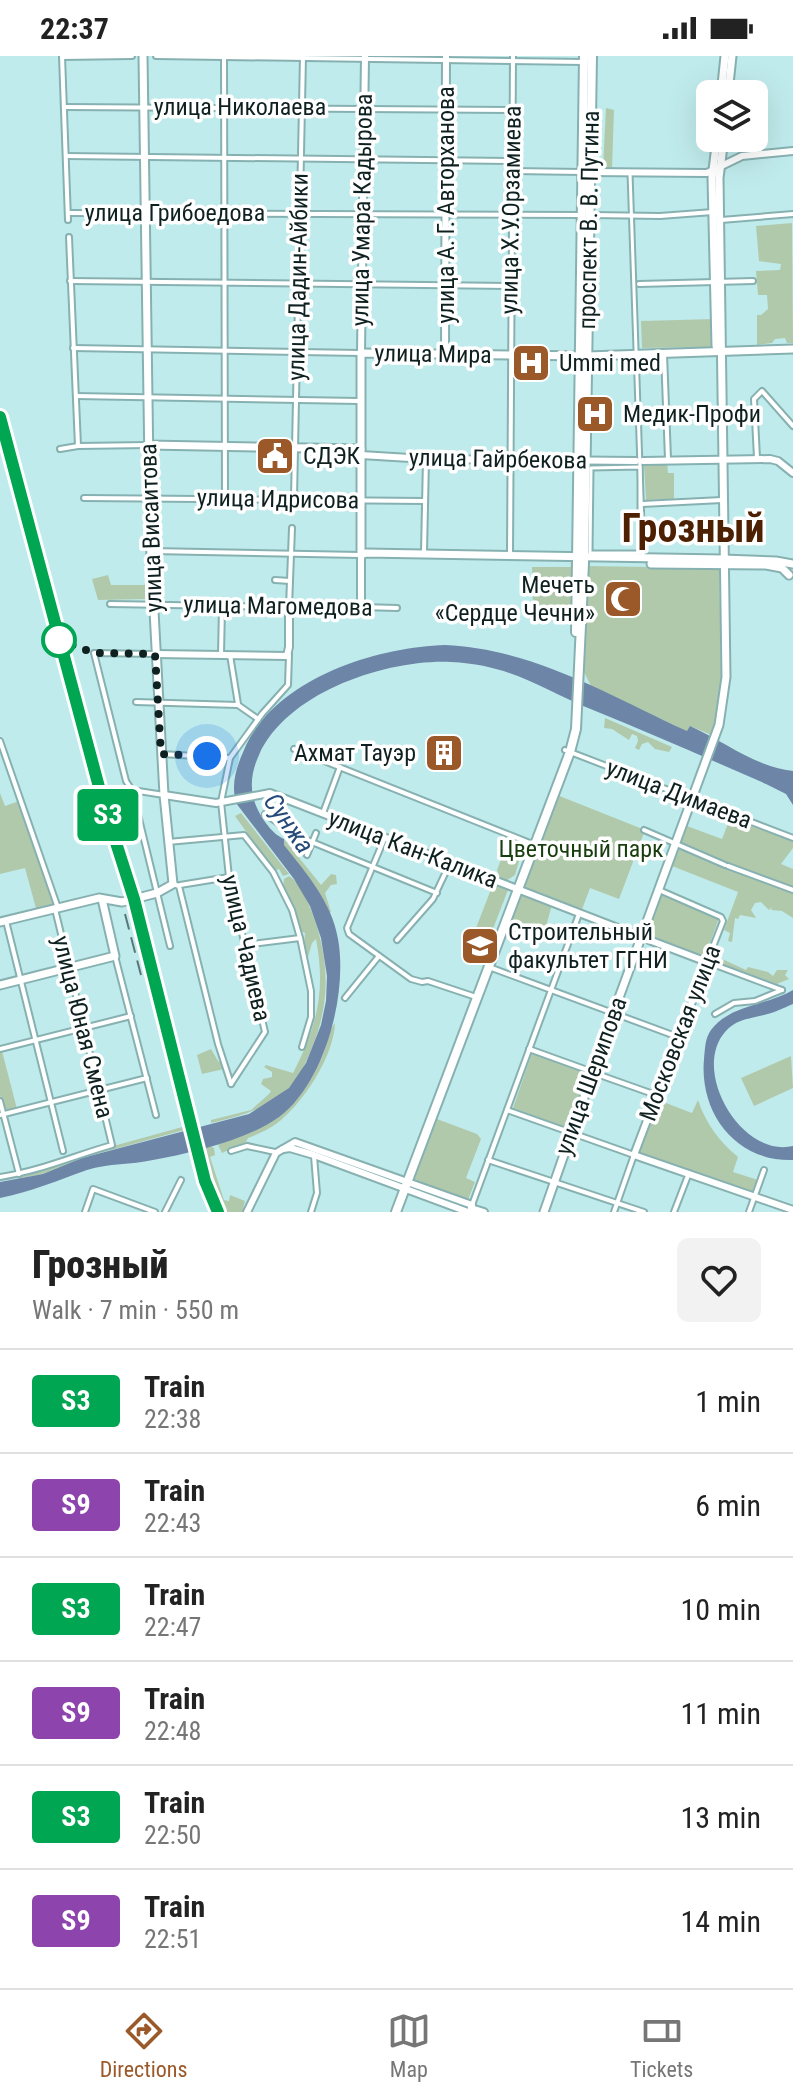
<!DOCTYPE html>
<html lang="en">
<head>
<meta charset="utf-8">
<style>
  body { margin:0; font-family:"Roboto Condensed",sans-serif; background:#f2f2f2; color:#222; height:100vh; display:flex; flex-direction:column; font-size:30px; white-space:nowrap }
  * { box-sizing:border-box; margin:0 }
  p { font-size:26px; color:#767676 }
  .icon { flex:none; width:44px; height:44px; fill:none; stroke:currentColor; stroke-width:2; stroke-linecap:round; stroke-linejoin:round }
  .map { position:relative; height:1156px; overflow:hidden }
  .sheet { display:flex; flex-direction:column; background:#fff; flex:1 }
  .sheet>* { flex:none }
  .badge { padding:0 16px; border-radius:6px; font-size:28px; line-height:52px }
  .buttons { position:absolute; left:696px; top:24px; display:grid; gap:16px }
  .buttons a { display:grid; place-items:center; width:72px; height:72px; border-radius:12px; background:#fff; box-shadow:0 8px 32px #0002; font-size:40px }
  .you { position:absolute; width:40px; height:40px; margin:-20px; border:6px solid #fff; border-radius:50%; background:#1a73e8; box-shadow:0 0 0 12px #1a73e833 }
  .map>.badge { position:absolute; translate:-50% -50%; box-shadow:0 0 0 4px #fff }
  .round { display:grid; place-items:center; flex:none; width:84px; height:84px; border-radius:12px; background:#f2f2f2 }
  .head { display:flex; align-items:center; justify-content:space-between; height:136px; padding:0 32px }
  h1 { font-size:38px; font-weight:800; line-height:60px }
  ul { padding:0; list-style:none }
  li { display:flex; align-items:center; gap:24px; height:104px; padding:0 32px; border-top:2px solid #e0e0e0 }
  li div { flex:1 }
  li b { display:block; font-size:30px }
  li em { font-style:normal }
  li .badge { min-width:88px; font-weight:700; text-align:center }
  .status { display:flex; justify-content:space-between; align-items:center; height:56px; padding:0 40px; background:#fff; direction:ltr }
  .status svg { height:22px; fill:currentColor }
  .menu { display:flex; justify-content:space-around; align-items:center; height:112px; border-top:2px solid #e0e0e0; background:#fff; font-size:22px; color:#767676 }
  .menu a { display:grid; justify-items:center; gap:4px }
  .menu .selected { color:#9b5829 }
  .map>svg:first-child { display:block }
  .green { fill:#b1c9ab }
  .water { fill:#6d86a7 }
  .lines { fill:none; stroke-linecap:round; stroke-linejoin:round }
  .pedestrian-casing { stroke:#87b1b1; stroke-width:7 }
  .minor-casing { stroke:#87b1b1; stroke-width:8 }
  .tertiary-casing { stroke:#87b1b1; stroke-width:10 }
  .secondary-casing { stroke:#87b1b1; stroke-width:11 }
  .primary-casing { stroke:#87b1b1; stroke-width:12 }
  .pedestrian { stroke:#fff; stroke-width:3 }
  .minor { stroke:#fff; stroke-width:4 }
  .tertiary { stroke:#fff; stroke-width:6 }
  .secondary { stroke:#fff; stroke-width:7 }
  .primary { stroke:#fff; stroke-width:8 }
  .rail { stroke:#5b7778; stroke-width:2; stroke-dasharray:16 8; stroke-linecap:butt }
  .line-casing { stroke:#fff; stroke-width:18 }
  .line { stroke:#00a651; stroke-width:12 }
  .walk { stroke:#0f2020; stroke-width:8; stroke-dasharray:0 14.4 }
  .stop-dot { fill:#fff; stroke:#00a651; stroke-width:4 }
  .labels { text-anchor:middle; dominant-baseline:central; stroke-width:7; stroke-linejoin:round; paint-order:stroke }
  .street-label { font-size:24px; fill:#0f2020; stroke:#fff }
  .poi-label { font-size:24px; fill:#0f2020; stroke:#fff; text-anchor:start }
  .park-label { font-size:24px; fill:#193e0d; stroke:#fff }
  .water-label { font-size:26px; font-style:italic; fill:#264b79; stroke:#fff }
  .town-label { font-size:40px; font-weight:bold; fill:#4c2000; stroke:#fff }
</style>
</head>
<body>
<div class="status"><b>22:37</b><svg viewBox="0 0 49 12"><path d="M0 12V9h3v3zM5 12V6h3v6zM10 12V3h3v9zM15 12V0h3v12zM26 1h20v11H26zM47 4h2v5h-2z"/></svg></div>
<div class="map">
<svg width="793" height="1156" viewBox="0 0 793 1156">
  <rect width="100%" height="100%" fill="#c0ebec"/>
  <!-- green -->
  <g class="green">
    <polygon points="606,52 614,54 612,113 603,111"/>
    <polygon points="792,167 793,287 787,287 785,282 775,283 772,287 757,289 757,259 761,259 768,253 767,239 758,239 756,215 780,214 781,208 759,205 756,170"/>
    <polygon points="714,263 713,291 642,292 641,265"/>
    <polygon points="667,406 668,417 674,417 674,443 646,444 644,409"/>
    <polygon points="586,510 719,512 722,639 714,680 690,670 688,676 592,632 584,616"/>
    <polygon points="532,511 571,511 571,554 533,553"/>
    <polygon points="108,519 111,529 148,529 148,543 98,544 92,523"/>
    <polygon points="605,662 672,691 669,696 655,693 648,686 642,688 639,694 635,692 638,685 637,680 632,678 629,684 612,673 604,672"/>
    <polygon points="0,737 5,750 19,745 54,850 37,856 25,812 0,818"/>
    <polygon points="557,739 645,774 619,843 590,832 581,856 522,833"/>
    <polygon points="241,757 289,818 283,820 279,813 274,815 235,760"/>
    <polygon points="731,760 793,785 793,792 781,808 793,813 793,862 782,855 771,854 772,851 769,854 761,846 755,847 751,854 756,862 740,859 738,863 735,862 732,886 728,885 730,877 724,874 738,836 672,810 687,770 722,783"/>
    <polygon points="509,782 524,788 515,819 506,825 500,822 497,814"/>
    <polygon points="284,783 321,829 331,818 336,819 337,828 331,829 325,837 331,856 329,857 326,848 284,789"/>
    <path d="M289,820c13,8 20,28 25,42 16,46 16,87 -3,132 -5,13 -12,28 -22,38 -21,21 -50,28 -78,35v-3l40,-10 18,-16 2,-3 -10,-7 2,-5 9,-2v-5l-8,-5 2,-2 27,8c24,-47 33,-81 23,-134l-4,4 -4,14 -4,-13 1,-11 -5,-2 -5,-23 -12,-20 1,-9z"/>
    <polygon points="493,828 508,834 491,878 476,872"/>
    <polygon points="520,836 552,849 544,877 509,863"/>
    <polygon points="661,839 719,862 705,901 647,879"/>
    <polygon points="718,892 720,902 746,914 748,911 768,916 773,920 777,914 788,914 785,919 789,923 777,928 712,904"/>
    <path d="M335,967c-1,33 -32,81 -59,101 -8,6 -18,10 -28,14l-2,4 -24,11 -4,-8 3,-2c54,-22 74,-32 101,-86 5,-11 6,-25 13,-34z"/>
    <polygon points="211,993 218,1005 222,1007 224,1013 202,1018 197,999"/>
    <polygon points="0,995 2,995 17,1053 4,1056 0,1039"/>
    <polygon points="532,997 589,1018 570,1073 513,1052"/>
    <polygon points="791,1000 793,1032 754,1050 741,1022"/>
    <path d="M658,1044l34,13 6,-13c8,24 21,41 40,57l-5,15 25,8 -5,13 -114,-39z"/>
    <polygon points="437,1063 477,1078 481,1083 466,1122 475,1126 468,1144 414,1124"/>
    <polygon points="186,1070 188,1073 82,1102 43,1118 16,1123 77,1100"/>
    <polygon points="210,1090 214,1092 215,1099 210,1101 224,1144 229,1145 230,1139 245,1145 242,1156 219,1156 202,1092"/>
  </g>
  <!-- water -->
  <g class="water">
    <path d="M445,589c90,4 163,50 242,86l3,-5c34,15 65,41 103,45v34l-7,-11 -20,-10c-57,-25 -114,-50 -173,-74 -53,-21 -80,-45 -142,-48 -64,-3 -164,30 -192,93 -6,13 -9,27 -6,41 3,15 17,37 31,43v6c22,28 48,57 54,94 10,54 -13,144 -59,178 -32,23 -88,36 -126,43 -22,5 -44,3 -66,10 -28,10 -57,22 -87,28v-16l43,-8 39,-16 167,-44 40,-26 17,-25 15,-38 5,-24 1,-25 -6,-38 -11,-32 -16,-27 -58,-76c-5,-19 0,-35 8,-53 29,-70 131,-103 201,-105z"/>
    <path d="M793,934v14c-10,4 -19,9 -29,11 -15,4 -28,4 -39,17 -34,39 16,126 68,114v14c-57,2 -94,-47 -89,-101 1,-10 1,-21 7,-29 20,-26 55,-24 82,-40z"/>
  </g>
  <g class="lines">
    <!-- pedestrian casing -->
    <g class="pedestrian-casing">
      <g id="pedestrian">
        <polyline points="630,117 643,499"/>
        <polygon points="640,411 640,497 590,497 591,412"/>
      </g>
    </g>
    <!-- minor casing -->
    <g class="minor-casing">
      <g id="minor">
        <polyline points="62,0 68,164"/>
        <polyline points="156,0 585,6"/>
        <polyline points="224,0 225,445"/>
        <polyline points="62,1 132,0"/>
        <polyline points="64,51 512,54"/>
        <polyline points="66,100 511,105"/>
        <polyline points="512,115 582,116"/>
        <polyline points="68,157 583,159"/>
        <polyline points="592,159 660,160 713,156"/>
        <polyline points="721,164 793,158"/>
        <polyline points="69,181 78,390"/>
        <polyline points="70,225 510,230"/>
        <polyline points="639,228 753,225"/>
        <polyline points="73,292 361,297"/>
        <polyline points="664,298 668,403"/>
        <polyline points="76,340 359,345"/>
        <polyline points="60,393 78,390 148,389"/>
        <polyline points="757,402 754,343 762,335 793,370"/>
        <polyline points="84,442 425,445"/>
        <polyline points="294,442 303,0"/>
        <polyline points="642,448 722,444"/>
        <polyline points="151,495 360,499"/>
        <polyline points="424,496 426,403"/>
        <polyline points="510,498 513,0"/>
        <polyline points="275,524 290,525"/>
        <polyline points="110,548 289,551 292,472"/>
        <polyline points="361,551 397,552"/>
        <polyline points="155,598 94,597 126,725 132,734 170,890"/>
        <polyline points="221,599 222,550"/>
        <polyline points="230,599 238,648"/>
        <polyline points="136,646 238,649 258,663"/>
        <polyline points="0,685 58,852"/>
        <polyline points="294,693 530,787"/>
        <polyline points="565,694 793,782"/>
        <polyline points="161,698 230,702"/>
        <polyline points="132,734 164,739"/>
        <polyline points="323,757 340,711"/>
        <polyline points="265,758 297,780 437,837"/>
        <polyline points="644,774 725,809"/>
        <polyline points="385,781 347,872 349,878 411,923 422,926 428,925 473,940"/>
        <polyline points="168,786 244,779 273,816 292,854 300,882 311,935 311,961 302,991"/>
        <polyline points="307,799 316,777"/>
        <polyline points="728,810 793,834"/>
        <polyline points="173,828 179,830 218,988 231,1028"/>
        <polyline points="180,829 229,821"/>
        <polyline points="659,834 721,861 723,865 707,906 782,934"/>
        <polyline points="6,865 63,1095"/>
        <polyline points="397,884 433,843 450,807"/>
        <polyline points="244,889 300,882"/>
        <polyline points="115,900 156,1059"/>
        <polyline points="489,911 678,981"/>
        <polyline points="345,942 379,900"/>
        <polyline points="715,958 734,947 755,945 782,934"/>
        <polyline points="0,993 131,960"/>
        <polyline points="529,993 590,1015"/>
        <polyline points="594,1017 656,1039"/>
        <polyline points="231,1028 265,976 229,821 221,746 230,702 262,658 288,629 289,599"/>
        <polyline points="0,1045 19,1118"/>
        <polyline points="507,1054 634,1099 614,1156"/>
        <polyline points="0,1059 147,1022"/>
        <polyline points="231,1095 247,1090 275,1096"/>
        <polyline points="488,1104 644,1156"/>
        <path d="M0,1121c40,-6 73,-21 112,-32l-57,-236"/>
        <polyline points="472,1149 579,858"/>
        <polyline points="85,1156 93,1133 155,1156"/>
        <polyline points="165,1156 181,1124"/>
        <polyline points="311,1156 317,1137 314,1100"/>
        <polyline points="674,1156 689,1117"/>
        <polyline points="749,1156 764,1114"/>
      </g>
    </g>
    <!-- tertiary casing -->
    <g class="tertiary-casing">
      <g id="tertiary">
        <polyline points="589,116 707,117 742,100 793,95"/>
        <polyline points="361,297 365,0"/>
        <polyline points="445,298 446,0"/>
        <polyline points="361,399 426,403 636,405"/>
        <polyline points="643,405 770,403 778,405 793,417"/>
        <polyline points="155,598 287,600 289,591 289,551 361,551 361,499"/>
        <polyline points="164,739 216,747 270,737 641,881"/>
        <polyline points="649,884 707,906 634,1099 793,1154"/>
        <polyline points="283,1093 290,1092 314,1099 468,1156"/>
        <polyline points="471,1152 484,1156"/>
        <polyline points="247,1156 276,1097 295,1086 472,1149 470,1156"/>
      </g>
    </g>
    <!-- secondary casing -->
    <g class="secondary-casing">
      <g id="secondary">
        <polyline points="721,38 725,0"/>
        <polyline points="728,38 732,0"/>
        <polyline points="717,82 712,122 716,290 720,296"/>
        <polyline points="148,389 361,393"/>
        <polyline points="361,499 361,297 587,300 793,293"/>
        <polyline points="361,499 366,497 723,503 776,505 793,508"/>
        <polyline points="651,508 766,509 782,512 789,519"/>
        <polyline points="0,866 99,842 122,846 157,837 173,828 164,739 150,481 143,0"/>
        <polyline points="0,929 115,900 102,843"/>
        <polyline points="544,1156 613,958 719,669 726,621 719,122 724,82"/>
      </g>
    </g>
    <!-- primary casing -->
    <g class="primary-casing">
      <g id="primary">
        <polyline points="576,576 584,0"/>
        <polyline points="396,1156 570,696 576,673 584,507 592,0"/>
      </g>
    </g>
    <!-- pedestrian -->
    <use href="#pedestrian" class="pedestrian"/>
    <!-- minor -->
    <use href="#minor" class="minor"/>
    <!-- tertiary -->
    <use href="#tertiary" class="tertiary"/>
    <!-- secondary -->
    <use href="#secondary" class="secondary"/>
    <!-- primary -->
    <use href="#primary" class="primary"/>
    <!-- rail -->
    <g class="rail">
      <polyline points="0,362 103,746 134,843 213,1156"/>
      <polyline points="125,858 141,919"/>
    </g>
  </g>
  <g class="lines">
    <!-- line casing -->
    <g class="line-casing">
      <polyline id="line" points="0,361 103,746 134,843 205,1125 218,1156"/>
    </g>
    <!-- line -->
    <use href="#line" class="line"/>
    <!-- walk -->
    <polyline class="walk" points="59,584 94,597 155,598 161,698 207,700"/>
  </g>
  <!-- icons -->
  <defs>
    <g id="hospital-square" transform="scale(2)"><rect x="-9" y="-9" width="18" height="18" rx="4" fill="#9b5829" stroke="#fff"/><path d="M-5-5h3v3.5h4V-5h3V5h-3V1.5h-4V5h-3Z" fill="#fff"/></g>
    <g id="civic-square" transform="scale(2)"><rect x="-9" y="-9" width="18" height="18" rx="4" fill="#9b5829" stroke="#fff"/><path d="M-.6-6.5H3V-4.5H.6V-3L4-1V1h2V6H-6V1h2V-1L-.6-3ZM-1.2 2.5V6h2.4V2.5Z" fill="#fff"/></g>
    <g id="mosque-square" transform="scale(2)"><rect x="-9" y="-9" width="18" height="18" rx="4" fill="#9b5829" stroke="#fff"/><path d="M3.5-4.9A6 6 0 1 0 3.5 4.9A5 5 0 1 1 3.5-4.9Z" fill="#fff"/></g>
    <g id="building-square" transform="scale(2)"><rect x="-9" y="-9" width="18" height="18" rx="4" fill="#9b5829" stroke="#fff"/><path d="M-4-6H4V6H1V3H-1V6H-4ZM-2.5-4.3h1.7v1.8h-1.7ZM.8-4.3h1.7v1.8H.8ZM-2.5-1h1.7V.8h-1.7ZM.8-1h1.7V.8H.8Z" fill="#fff"/></g>
    <g id="university-square" transform="scale(2)"><rect x="-9" y="-9" width="18" height="18" rx="4" fill="#9b5829" stroke="#fff"/><path d="M0-5L7-2L0 1L-7-2ZM-4 1L0 2.5L4 1V4Q0 6-4 4Z" fill="#fff"/></g>
  </defs>
  <g fill-rule="evenodd">
    <use href="#hospital-square" x="531" y="307"/>
    <use href="#hospital-square" x="595" y="358"/>
    <use href="#civic-square" x="275" y="400"/>
    <use href="#mosque-square" x="623" y="543"/>
    <use href="#building-square" x="444" y="697"/>
    <use href="#university-square" x="480" y="890"/>
  </g>
  <!-- markers -->
  <circle class="stop-dot" cx="59" cy="584" r="16"/>
  <g class="labels">
    <!-- street labels -->
    <g class="street-label">
      <text x="240" y="51">улица Николаева</text>
      <text transform="translate(446 149) rotate(-90)">улица А. Г. Авторханова</text>
      <text transform="translate(362 154) rotate(-89)">улица Умара Кадырова</text>
      <text transform="translate(511 154) rotate(-89)">улица Х.У.Орзамиева</text>
      <text x="175" y="157">улица Грибоедова</text>
      <text transform="translate(589 164) rotate(-89)">проспект В. В. Путина</text>
      <text transform="translate(298 221) rotate(-89)">улица Дадин-Айбики</text>
      <text transform="translate(433 298) rotate(1)">улица Мира</text>
      <text transform="translate(498 403) rotate(1)">улица Гайрбекова</text>
      <text transform="translate(278 443) rotate(1)">улица Идрисова</text>
      <text transform="translate(151 472) rotate(-92)">улица Висаитова</text>
      <text transform="translate(278 550) rotate(1)">улица Магомедова</text>
      <text transform="translate(679 738) rotate(21)">улица Димаева</text>
      <text transform="translate(413 793) rotate(21)">улица Кан-Калика</text>
      <text transform="translate(246 892) rotate(77)">улица Чадиева</text>
      <text transform="translate(83 971) rotate(76)">улица Юная Смена</text>
      <text transform="translate(680 977) rotate(-69)">Московская улица</text>
      <text transform="translate(591 1020) rotate(-70)">улица Шерипова</text>
    </g>
    <!-- poi labels -->
    <g class="poi-label">
      <text x="559" y="307">Ummi med</text>
      <text x="623" y="358">Медик-Профи</text>
      <text x="303" y="400">СДЭК</text>
      <text x="595" y="529" text-anchor="end">Мечеть<tspan x="595" dy="28">«Сердце Чечни»</tspan></text>
      <text x="416" y="697" text-anchor="end">Ахмат Тауэр</text>
      <text x="508" y="876">Строительный<tspan x="508" dy="28">факультет ГГНИ</tspan></text>
    </g>
    <!-- park labels -->
    <g class="park-label">
      <text x="581" y="793">Цветочный парк</text>
    </g>
    <!-- water labels -->
    <g class="water-label">
      <text transform="translate(289 767) rotate(55)">Сунжа</text>
    </g>
    <!-- town labels -->
    <g class="town-label">
      <text x="693" y="472">Грозный</text>
    </g>
  </g>
</svg>
<div class="buttons">
<a><svg class="icon" aria-label="layers" viewBox="0 0 24 24"><path d="M12 4l9 5-9 5-9-5zM3 14l9 5 9-5"/></svg></a>
</div>
<div class="you" style="left:207px;top:700px"></div>
<b class="badge" style="left:108px;top:759px;background:#00a651;color:#fff">S3</b>
</div>
<section class="sheet">
<div class="head"><div><h1>Грозный</h1><p>Walk · 7 min · 550 m</p></div><a class="round"><svg class="icon" aria-label="heart" viewBox="0 0 24 24"><path d="M12 20l-8-8c-3-5 5-10 8-4 3-6 11-1 8 4z"/></svg></a></div>
<ul>
<li><span class="badge" style="background:#00a651;color:#fff">S3</span><div><b>Train</b><p>22:38</p></div><em>1 min</em></li>
<li><span class="badge" style="background:#8e44ad;color:#fff">S9</span><div><b>Train</b><p>22:43</p></div><em>6 min</em></li>
<li><span class="badge" style="background:#00a651;color:#fff">S3</span><div><b>Train</b><p>22:47</p></div><em>10 min</em></li>
<li><span class="badge" style="background:#8e44ad;color:#fff">S9</span><div><b>Train</b><p>22:48</p></div><em>11 min</em></li>
<li><span class="badge" style="background:#00a651;color:#fff">S3</span><div><b>Train</b><p>22:50</p></div><em>13 min</em></li>
<li><span class="badge" style="background:#8e44ad;color:#fff">S9</span><div><b>Train</b><p>22:51</p></div><em>14 min</em></li>
</ul>
</section>
<nav class="menu">
<a class="selected"><svg class="icon" aria-label="directions" viewBox="0 0 24 24"><path d="M12 3l9 9-9 9-9-9zM9 14v-3h6M13 9l2 2-2 2"/></svg>Directions</a>
<a><svg class="icon" aria-label="map" viewBox="0 0 24 24"><path d="M3 6l6-2 6 2 6-2v14l-6 2-6-2-6 2zM9 4v14M15 6v14"/></svg>Map</a>
<a><svg class="icon" aria-label="tickets" viewBox="0 0 24 24"><path d="M3 7h18v10H3zM15 7v10"/></svg>Tickets</a>
</nav>
</body>
</html>
